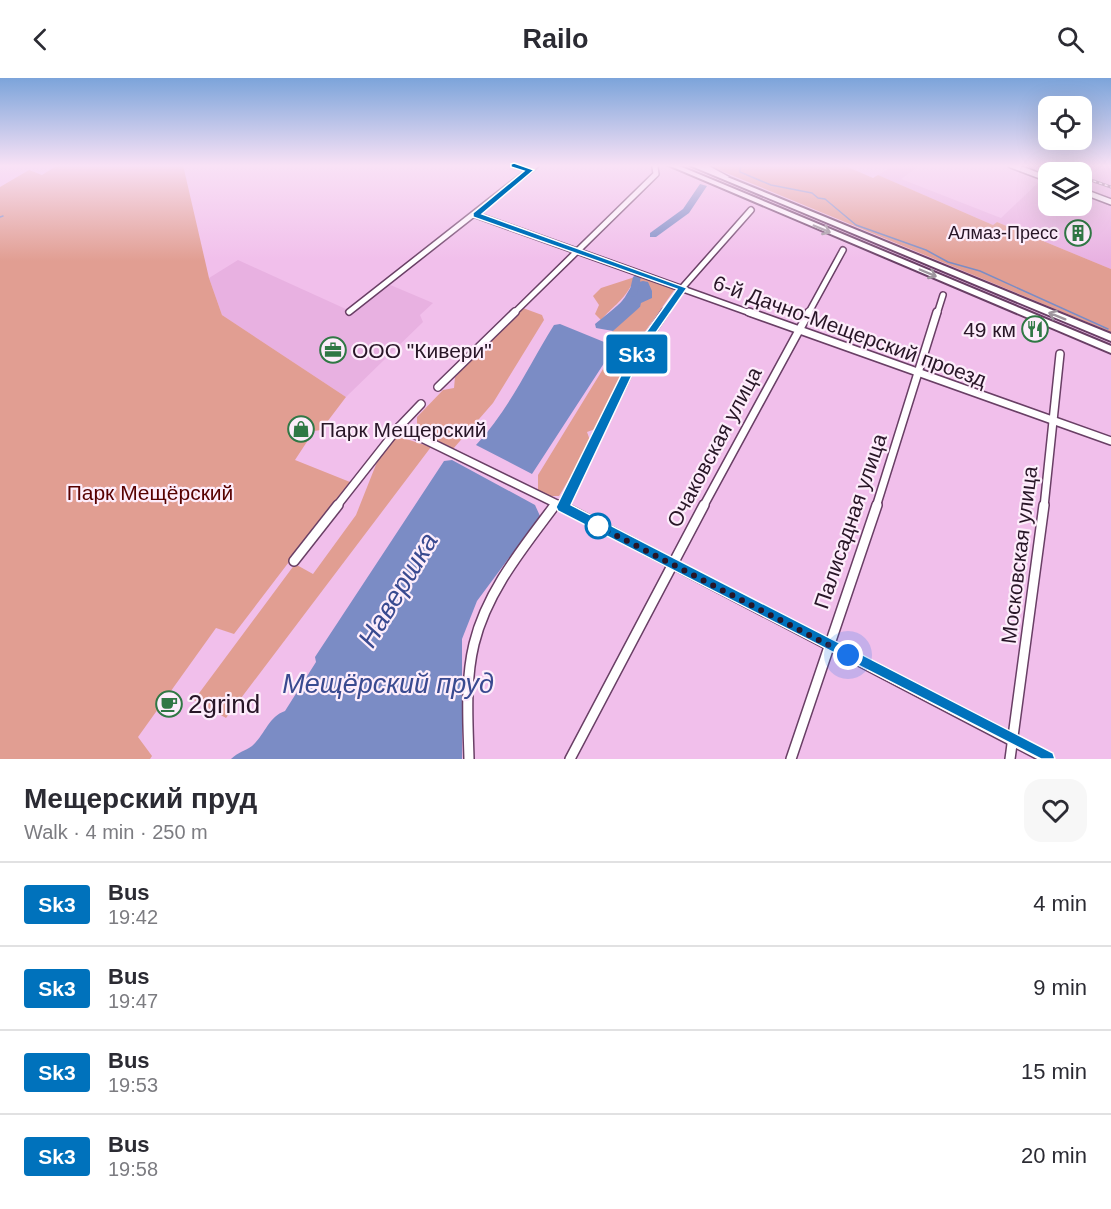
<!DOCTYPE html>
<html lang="en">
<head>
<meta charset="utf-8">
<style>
  body { margin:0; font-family:Arial,sans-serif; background:#f7f7f7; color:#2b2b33; height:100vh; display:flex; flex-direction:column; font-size:22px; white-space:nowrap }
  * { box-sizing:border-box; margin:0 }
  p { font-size:20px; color:#7c7c81 }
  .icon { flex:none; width:33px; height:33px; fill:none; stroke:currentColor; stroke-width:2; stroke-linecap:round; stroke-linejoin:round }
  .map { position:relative; height:681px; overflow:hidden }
  .details { display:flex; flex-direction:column; background:#fff; flex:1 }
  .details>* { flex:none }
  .badge { padding:0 12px; border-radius:4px; font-size:21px; line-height:39px }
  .tools { position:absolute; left:1038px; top:18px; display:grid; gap:12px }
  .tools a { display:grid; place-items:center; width:54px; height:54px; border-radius:12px; background:#fff; box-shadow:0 6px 24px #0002; font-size:30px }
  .you { position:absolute; width:30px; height:30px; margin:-15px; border:4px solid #fff; border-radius:50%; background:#1a73e8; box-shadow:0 0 0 9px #1a73e833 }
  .map>.badge { position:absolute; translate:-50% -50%; box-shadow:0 0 0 3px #fff }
  .round { display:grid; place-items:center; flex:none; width:63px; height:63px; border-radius:18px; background:#f7f7f7 }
  .summary { display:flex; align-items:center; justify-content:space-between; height:102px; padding:0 24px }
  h1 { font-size:28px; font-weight:600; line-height:45px }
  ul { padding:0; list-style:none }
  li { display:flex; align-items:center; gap:18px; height:84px; padding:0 24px; border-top:2px solid #e1e1e2 }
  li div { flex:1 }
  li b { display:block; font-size:22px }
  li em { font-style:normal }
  li .badge { min-width:66px; font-weight:700; text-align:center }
  header { display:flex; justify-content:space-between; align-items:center; height:78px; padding:0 24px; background:#fff; font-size:27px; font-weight:600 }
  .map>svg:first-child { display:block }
  .built { fill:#e8b1e1 }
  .green { fill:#e19e92 }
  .water { fill:#7b8cc5 }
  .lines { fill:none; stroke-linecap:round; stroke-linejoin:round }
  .stream { stroke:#7b8cc5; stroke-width:1.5 }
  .river { fill:#7b8cc5; fill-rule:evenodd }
  .minor-far2-casing { stroke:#693f65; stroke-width:8 }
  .minor-far1-casing { stroke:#693f65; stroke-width:10 }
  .minor-casing { stroke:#693f65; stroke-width:12 }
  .major-casing { stroke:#693f65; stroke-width:3 }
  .highway-casing { stroke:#693f65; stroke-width:4 }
  .minor-far2 { stroke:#fff; stroke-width:5 }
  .minor-far1 { stroke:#fff; stroke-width:7 }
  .minor { stroke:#fff; stroke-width:9 }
  .major { fill:#fff; fill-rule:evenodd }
  .highway { fill:#fff; fill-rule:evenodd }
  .rail-casing { stroke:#795a76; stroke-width:3 }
  .rail { stroke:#fdedfb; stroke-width:1.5; stroke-dasharray:3; stroke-linecap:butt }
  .oneway { stroke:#9e969e }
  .line { fill:#0072bc; stroke:#fff; stroke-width:1.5 }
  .walk { stroke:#281627; stroke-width:6; stroke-dasharray:0 10.8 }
  .stop-dot { fill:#fff; stroke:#0072bc; stroke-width:3 }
  .labels { text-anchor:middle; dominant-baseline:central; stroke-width:4.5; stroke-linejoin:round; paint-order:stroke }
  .far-poi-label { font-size:18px; fill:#281627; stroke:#fdedfb; text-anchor:end }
  .poi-label { font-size:21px; fill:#281627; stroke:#fdedfb; text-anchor:start }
  .street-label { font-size:21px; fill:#281627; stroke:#fdedfb }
  .park-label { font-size:21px; fill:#570100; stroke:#fdedfb }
  .near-poi-label { font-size:26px; fill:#281627; stroke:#fdedfb; text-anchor:start }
  .near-water-label { font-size:27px; font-style:italic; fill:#394a90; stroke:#fdedfb }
</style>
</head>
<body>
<header><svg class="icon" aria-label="back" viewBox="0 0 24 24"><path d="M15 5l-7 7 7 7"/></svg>Railo<svg class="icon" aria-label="search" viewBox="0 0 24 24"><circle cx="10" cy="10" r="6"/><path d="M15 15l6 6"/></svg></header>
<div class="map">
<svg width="1111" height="681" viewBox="0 0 1111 681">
  <rect width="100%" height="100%" fill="#f1bfeb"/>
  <!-- built -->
  <g class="built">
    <polygon points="895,87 919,88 901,101 1001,140 1042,101 1048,104 1048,128 1082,128 1082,116 1111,126 1111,191 997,144 993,147 878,97"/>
    <polygon points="1021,87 1111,87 1111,120 1082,109 1082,94 1048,94 1048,97"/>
    <polygon points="238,182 348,232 344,235 348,237 388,206 433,225 420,237 423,244 346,319 222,237 209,200"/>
  </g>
  <!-- green -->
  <g class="green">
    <polygon points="58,87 183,87 209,200 222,237 346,319 321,352 314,353 295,382 350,404 234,556 216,550 138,659 152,678 150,681 0,681 0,109 29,92 42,97"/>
    <polygon points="707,87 843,87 873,100 878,97 993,147 997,144 1111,191 1111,254"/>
    <path d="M638,198l37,13 -43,61 -26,-11 17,-20 17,-12 -9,-21c-10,17 -18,20 -30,34l-6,-6 4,-9 -6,-9 8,-8z"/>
    <polygon points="523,230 542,237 544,242 493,325 453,371 417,353 417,339 443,312 454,310 455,299"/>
    <polygon points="614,273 622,273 630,281 598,350 587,354 591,365 559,418 550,418 538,412 538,397"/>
    <polygon points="397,358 431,369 226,640 194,622 295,486 313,496 356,437 377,384"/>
  </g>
  <!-- water -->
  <g class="water">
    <path d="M643,203l5,1 4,9v7l-11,5 -1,4 -27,24 -17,-3 -1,-4c5,-4 24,-19 27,-23 8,-9 7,-18 21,-20z"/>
    <path d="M560,246l49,20 3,7 -80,123 -56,-29c33,-35 53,-80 78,-120z"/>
    <path d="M452,382l83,45 5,11 -63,85 -15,38v120h-231c7,-7 14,-8 21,-13 13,-11 16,-29 33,-35l31,-49 -1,-5 129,-196z"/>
  </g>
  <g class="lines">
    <!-- stream -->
    <g class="stream">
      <polyline points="744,87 740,90 740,94 771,107 812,115 818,120 825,121 856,147 926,172 948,184 980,193 1108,251"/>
      <polyline points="0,139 3,138"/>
    </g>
    <!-- river -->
    <g class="river">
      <polygon points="700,106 707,108 689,135 656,159 650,159 650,155 683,131"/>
      <polygon points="637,196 641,199 637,216 633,219 629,216 633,199"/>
    </g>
    <!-- minor-far2 casing -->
    <g class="minor-far2-casing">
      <g id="minor-far2">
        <polyline points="514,87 530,92"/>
        <polyline points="1011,87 1048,101"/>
        <polyline points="1082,113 1111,124"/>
        <polyline points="476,137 753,236"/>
        <polyline points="349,234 536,87"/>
        <polyline points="513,236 656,96 655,89"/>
        <polyline points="664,236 682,210 751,132"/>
        <polyline points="808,236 843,172"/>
        <polyline points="937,236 943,217"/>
      </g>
    </g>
    <!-- minor-far1 casing -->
    <g class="minor-far1-casing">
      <g id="minor-far1">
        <polyline points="749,234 1111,363"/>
        <polyline points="438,309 515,234"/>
        <polyline points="399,349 563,429"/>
        <polyline points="336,429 399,349 421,326"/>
        <polyline points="554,429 556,426"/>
        <polyline points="563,429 640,271 665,234"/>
        <polyline points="703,429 809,234"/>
        <polyline points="876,429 937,234"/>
        <polyline points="1044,429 1060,276"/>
      </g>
    </g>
    <!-- minor casing -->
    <g class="minor-casing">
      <g id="minor">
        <polyline points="560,427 1047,681"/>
        <polyline points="294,483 338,427"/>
        <path d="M469,681c-1,-38 -4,-78 5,-115 13,-53 49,-96 81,-139"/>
        <polyline points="570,681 704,427"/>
        <polyline points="791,681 877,427"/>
        <polyline points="1010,681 1044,427"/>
      </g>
    </g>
    <!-- major casing -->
    <g class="major-casing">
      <polygon id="major" points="699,87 707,87 729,99 724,100"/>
    </g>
    <!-- highway casing -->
    <g class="highway-casing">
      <g id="highway">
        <polygon points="668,87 677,87 1111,268 1111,275"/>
        <polygon points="689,87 698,87 1111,256 1111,263"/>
      </g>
    </g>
    <!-- minor-far2 -->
    <use href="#minor-far2" class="minor-far2"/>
    <!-- minor-far1 -->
    <use href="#minor-far1" class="minor-far1"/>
    <!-- minor -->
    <use href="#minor" class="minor"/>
    <!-- major -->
    <use href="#major" class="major"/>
    <!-- highway -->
    <use href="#highway" class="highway"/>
    <!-- rail casing -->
    <g class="rail-casing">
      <polyline id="rail" points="1082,99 1111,109"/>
    </g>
    <!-- rail -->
    <use href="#rail" class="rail"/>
  </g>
  <!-- one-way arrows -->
  <defs><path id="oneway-shaft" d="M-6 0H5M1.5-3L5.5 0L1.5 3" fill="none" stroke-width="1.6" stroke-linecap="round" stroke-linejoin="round" transform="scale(1.5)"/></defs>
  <g class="oneway">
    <use href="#oneway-shaft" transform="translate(822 151) rotate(23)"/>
    <use href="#oneway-shaft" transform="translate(928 195) rotate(23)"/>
    <use href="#oneway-shaft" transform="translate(1057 238) rotate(-158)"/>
  </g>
  <!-- sky -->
  <linearGradient id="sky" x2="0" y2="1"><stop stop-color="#7ca4da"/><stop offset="0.48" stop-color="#f9e2f6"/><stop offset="1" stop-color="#f9e2f6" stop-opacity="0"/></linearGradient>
  <rect width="1111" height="183" fill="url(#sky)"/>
  <!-- line -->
  <polygon class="line" points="514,85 534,92 482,136 687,210 644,272 571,427 1053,675 1055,681 1041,681 558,433 556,429 634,271 677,211 473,139 473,135 524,93 511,89 511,86"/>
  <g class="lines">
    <!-- walk -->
    <polyline class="walk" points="598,448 848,577"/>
  </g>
  <!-- icons -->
  <defs>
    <g id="building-ring" transform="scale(1.35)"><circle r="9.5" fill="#fdedfb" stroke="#307845" stroke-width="1.5"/><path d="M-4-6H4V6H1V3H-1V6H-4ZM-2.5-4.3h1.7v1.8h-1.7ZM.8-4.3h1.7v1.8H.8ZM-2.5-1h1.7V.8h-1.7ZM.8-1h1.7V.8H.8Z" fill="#307845"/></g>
    <g id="restaurant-ring" transform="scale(1.35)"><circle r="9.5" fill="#fdedfb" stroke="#307845" stroke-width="1.5"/><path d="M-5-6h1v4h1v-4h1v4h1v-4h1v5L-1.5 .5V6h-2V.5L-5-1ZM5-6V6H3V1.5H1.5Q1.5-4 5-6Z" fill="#307845"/></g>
    <g id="office-ring" transform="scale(1.35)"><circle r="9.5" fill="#fdedfb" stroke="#307845" stroke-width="1.5"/><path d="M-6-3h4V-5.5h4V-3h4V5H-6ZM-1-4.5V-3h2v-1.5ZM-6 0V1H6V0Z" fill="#307845"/></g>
    <g id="shop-ring" transform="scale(1.35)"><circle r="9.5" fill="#fdedfb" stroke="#307845" stroke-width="1.5"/><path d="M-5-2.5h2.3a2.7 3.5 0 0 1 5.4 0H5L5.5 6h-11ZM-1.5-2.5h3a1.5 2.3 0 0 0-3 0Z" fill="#307845"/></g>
    <g id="cafe-ring" transform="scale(1.35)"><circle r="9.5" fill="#fdedfb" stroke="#307845" stroke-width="1.5"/><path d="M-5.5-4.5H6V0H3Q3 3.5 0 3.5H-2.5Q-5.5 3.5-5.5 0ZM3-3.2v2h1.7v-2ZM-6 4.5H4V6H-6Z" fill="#307845"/></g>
  </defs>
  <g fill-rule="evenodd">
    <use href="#building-ring" x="1078" y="155"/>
    <use href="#restaurant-ring" x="1035" y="251"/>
    <use href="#office-ring" x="333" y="272"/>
    <use href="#shop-ring" x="301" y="351"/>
    <use href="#cafe-ring" x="169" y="626"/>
  </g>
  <!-- markers -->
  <circle class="stop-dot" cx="598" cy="448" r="12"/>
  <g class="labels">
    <!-- far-poi labels -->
    <g class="far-poi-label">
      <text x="1058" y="155">Алмаз-Пресс</text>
    </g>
    <!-- poi labels -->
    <g class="poi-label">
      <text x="1016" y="251" text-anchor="end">49 км</text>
      <text x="352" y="272">ООО "Кивери"</text>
      <text x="320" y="351">Парк Мещерский</text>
    </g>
    <!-- street labels -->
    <g class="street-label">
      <text transform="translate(850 253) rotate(20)">6-й Дачно-Мещерский проезд</text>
      <text transform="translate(714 369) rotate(-62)">Очаковская улица</text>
      <text transform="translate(850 443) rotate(-71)">Палисадная улица</text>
      <text transform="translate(1019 477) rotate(-83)">Московская улица</text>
    </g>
    <!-- park labels -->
    <g class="park-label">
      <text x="150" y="414">Парк Мещёрский</text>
    </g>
    <!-- near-poi labels -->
    <g class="near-poi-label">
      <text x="188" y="626">2grind</text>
    </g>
    <!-- near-water labels -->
    <g class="near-water-label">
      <text transform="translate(398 512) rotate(-59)">Навершка</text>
      <text x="388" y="606">Мещёрский пруд</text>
    </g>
  </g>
</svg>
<div class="tools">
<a><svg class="icon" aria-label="locate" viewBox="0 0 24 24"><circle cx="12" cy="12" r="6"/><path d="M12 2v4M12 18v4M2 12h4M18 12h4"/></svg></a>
<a><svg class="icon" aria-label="layers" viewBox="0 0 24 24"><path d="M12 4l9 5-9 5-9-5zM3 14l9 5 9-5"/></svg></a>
</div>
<div class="you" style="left:848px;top:577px"></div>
<b class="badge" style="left:637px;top:276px;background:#0072bc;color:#fff">Sk3</b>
</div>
<section class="details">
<div class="summary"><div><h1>Мещерский пруд</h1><p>Walk · 4 min · 250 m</p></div><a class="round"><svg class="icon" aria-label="heart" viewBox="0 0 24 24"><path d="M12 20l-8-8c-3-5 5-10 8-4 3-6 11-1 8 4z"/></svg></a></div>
<ul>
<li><span class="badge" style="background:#0072bc;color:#fff">Sk3</span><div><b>Bus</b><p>19:42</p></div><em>4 min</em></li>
<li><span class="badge" style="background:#0072bc;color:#fff">Sk3</span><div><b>Bus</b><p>19:47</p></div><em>9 min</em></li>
<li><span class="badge" style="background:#0072bc;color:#fff">Sk3</span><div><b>Bus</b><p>19:53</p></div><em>15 min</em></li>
<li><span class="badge" style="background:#0072bc;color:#fff">Sk3</span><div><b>Bus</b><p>19:58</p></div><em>20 min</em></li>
</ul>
</section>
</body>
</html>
